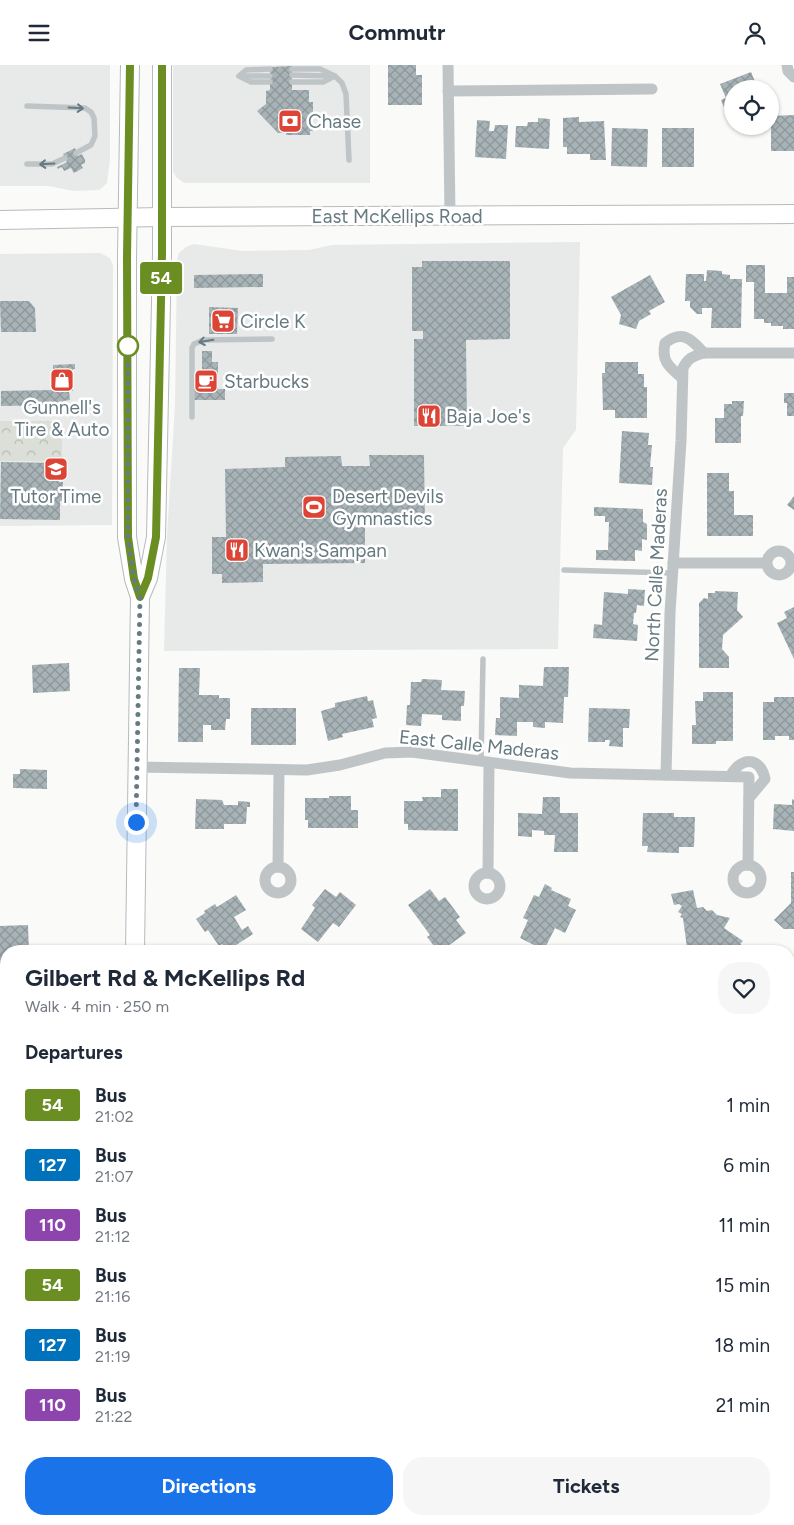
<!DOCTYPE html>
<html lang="en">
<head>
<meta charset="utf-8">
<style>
  body { margin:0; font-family:Figtree,sans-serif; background:#f6f6f7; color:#1f2937; height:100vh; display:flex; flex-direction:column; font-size:19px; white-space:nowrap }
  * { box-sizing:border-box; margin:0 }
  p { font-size:16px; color:#747a83 }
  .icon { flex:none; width:28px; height:28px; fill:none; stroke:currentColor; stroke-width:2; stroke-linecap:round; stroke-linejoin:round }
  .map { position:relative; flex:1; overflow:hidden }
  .drawer { position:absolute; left:0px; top:880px; width:795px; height:580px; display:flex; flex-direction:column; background:#fff; border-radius:20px 20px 0 0; box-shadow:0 1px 4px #0004 }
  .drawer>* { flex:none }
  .badge { padding:0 10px; border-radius:4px; font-size:18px; line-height:32px }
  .buttons { position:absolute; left:724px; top:15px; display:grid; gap:10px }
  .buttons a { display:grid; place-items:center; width:55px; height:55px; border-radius:50%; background:#fff; box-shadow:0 1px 4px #0004; font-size:25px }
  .you { position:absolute; width:25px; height:25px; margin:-12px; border:4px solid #fff; border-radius:50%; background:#1a73e8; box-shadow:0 0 0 8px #1a73e833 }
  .map>.badge { position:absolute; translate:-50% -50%; box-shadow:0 0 0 2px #fff }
  h2 { padding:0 25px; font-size:19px; line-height:45px }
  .round { display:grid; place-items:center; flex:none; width:52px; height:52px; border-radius:20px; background:#f6f6f7 }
  .headline { display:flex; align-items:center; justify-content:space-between; height:85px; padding:0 25px }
  h1 { font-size:24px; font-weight:700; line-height:38px }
  .primary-button { display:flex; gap:10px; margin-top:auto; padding:10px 25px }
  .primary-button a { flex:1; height:58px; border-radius:20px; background:#1a73e8; color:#fff; font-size:20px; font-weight:700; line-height:58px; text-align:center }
  .primary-button a+a { background:#f6f6f7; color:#1f2937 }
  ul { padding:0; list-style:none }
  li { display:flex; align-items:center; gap:15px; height:60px; padding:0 25px }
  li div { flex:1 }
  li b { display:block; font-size:19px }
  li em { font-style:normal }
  li .badge { min-width:55px; font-weight:700; text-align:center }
  header { display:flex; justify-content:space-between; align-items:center; height:65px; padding:0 25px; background:#fff; font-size:22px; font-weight:700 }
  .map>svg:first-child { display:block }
  .built { fill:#e8eae9 }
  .forest { fill:url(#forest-crowns) }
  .pitch { fill:#dbdfd7 }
  .building { fill:url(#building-cross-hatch) }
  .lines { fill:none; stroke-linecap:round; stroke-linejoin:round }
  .primary-casing { stroke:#b5bbbe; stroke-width:20 }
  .lane { stroke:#bfc5c7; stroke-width:5.5 }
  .street { stroke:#bfc5c7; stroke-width:11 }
  .primary { stroke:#fff; stroke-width:18 }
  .oneway { stroke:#667a81 }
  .line-casing { stroke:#fff; stroke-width:11 }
  .line { stroke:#6b8e23; stroke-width:8 }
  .walk { stroke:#667a81; stroke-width:5; stroke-dasharray:0 9 }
  .stop-dot { fill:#fff; stroke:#6b8e23; stroke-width:2.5 }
  .labels { text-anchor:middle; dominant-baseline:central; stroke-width:5; stroke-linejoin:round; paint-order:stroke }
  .poi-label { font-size:19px; fill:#667a81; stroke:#fff; text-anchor:start }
  .street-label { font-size:19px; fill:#667a81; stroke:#fff }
</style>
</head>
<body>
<header><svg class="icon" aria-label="menu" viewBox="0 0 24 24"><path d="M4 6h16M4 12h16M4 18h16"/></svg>Commutr<svg class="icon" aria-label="person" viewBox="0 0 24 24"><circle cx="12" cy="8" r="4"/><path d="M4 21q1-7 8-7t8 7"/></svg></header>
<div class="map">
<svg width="794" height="1460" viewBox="0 0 794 1460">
  <defs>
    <pattern id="forest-crowns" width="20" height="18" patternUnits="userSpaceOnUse" patternTransform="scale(1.25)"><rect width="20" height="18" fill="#dbdfd7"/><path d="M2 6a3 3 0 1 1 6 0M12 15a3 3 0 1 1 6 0" fill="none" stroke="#b5bab4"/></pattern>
    <pattern id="building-cross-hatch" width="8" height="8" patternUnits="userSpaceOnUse" patternTransform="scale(1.25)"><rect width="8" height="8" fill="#a8b3b7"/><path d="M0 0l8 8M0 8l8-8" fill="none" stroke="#8d979a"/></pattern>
  </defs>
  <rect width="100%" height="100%" fill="#fafaf8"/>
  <!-- built -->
  <g class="built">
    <polygon points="0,0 110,0 110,95 107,118 103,122 99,125 74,126 48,121 0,121"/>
    <polygon points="173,0 370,0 370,118 184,118 176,112 173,106"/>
    <polygon points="580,177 576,365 563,383 558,584 164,586 167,470 175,341 177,195 179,188 186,182 194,179 243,186 309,185 332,180"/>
    <polygon points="100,188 110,193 113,201 112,460 0,461 0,189"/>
  </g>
  <!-- forest -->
  <g class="forest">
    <rect x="0" y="356" width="62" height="40"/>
    <polygon points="149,1454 516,1454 522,1460 149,1460"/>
  </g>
  <!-- pitch -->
  <polygon class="pitch" points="384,1454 431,1454 425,1460 378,1460"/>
  <!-- building -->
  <g class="building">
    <polygon points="388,0 416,0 416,10 422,10 422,40 388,40"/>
    <polygon points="292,1 292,25 309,25 309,37 313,37 313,66 310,66 310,70 286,70 286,68 278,68 257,46 266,39 266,26 270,25 270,2"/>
    <polygon points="751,7 758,24 732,24 732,53 729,55 721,35 726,33 720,19"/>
    <polygon points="794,50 794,86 771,86 771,51"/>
    <polygon points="579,52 579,57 604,56 606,95 590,95 590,89 567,89 567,82 563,82 563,53"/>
    <polygon points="538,53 550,54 549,84 515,82 516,61 527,61 528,57 538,57"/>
    <polygon points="477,55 490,56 489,66 494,66 495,60 508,60 506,94 475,92"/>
    <polygon points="612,63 648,64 647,102 611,101"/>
    <rect x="662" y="63" width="32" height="39"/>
    <polygon points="75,83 78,91 82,89 85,95 85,98 81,100 83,103 74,108 71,103 64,106 62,102 58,104 57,102 67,97 63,89"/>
    <polygon points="422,196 510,196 510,274 466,275 467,361 414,361 414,274 423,274 423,266 412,266 412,202 422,202"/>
    <polygon points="746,200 765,200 765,228 787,228 787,212 794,212 794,264 783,264 783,261 771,261 771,258 764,258 764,254 754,254 754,217 746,217"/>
    <polygon points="707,205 722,206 722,209 730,210 730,214 742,214 741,263 711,263 712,243 702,243 702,249 697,249 690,242 690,236 685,236 686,209 704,209 704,216 706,216"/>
    <polygon points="263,209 263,222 194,223 194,210"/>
    <polygon points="650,210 665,237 649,246 651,249 639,256 636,264 619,259 621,250 611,232"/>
    <polygon points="0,236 29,236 35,243 36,267 1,267"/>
    <polygon points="209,242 238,243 237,269 209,269"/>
    <polygon points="202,286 212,286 212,297 218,297 218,324 225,324 225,335 194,335 194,309 202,309"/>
    <polygon points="605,297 638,297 638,309 644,309 644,322 647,322 647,353 615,353 615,345 603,345 602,308 605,308"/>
    <polygon points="75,299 75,304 73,304 73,326 69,326 70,335 63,336 63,340 1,341 1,326 52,325 51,305 53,305 53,300"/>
    <polygon points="784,328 794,328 794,351 787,351 787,338 784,338"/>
    <polygon points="732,336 744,336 743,351 741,351 741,378 715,378 715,353 724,353 724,339 732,339"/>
    <polygon points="622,366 649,368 648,380 652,380 650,402 653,402 652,420 619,418"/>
    <polygon points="369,390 424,390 425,460 365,461 365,498 263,499 263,517 222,518 222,509 212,509 212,472 226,472 225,404 285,402 285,392 341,391 342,401 370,401"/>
    <polygon points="1,397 59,398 59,417 63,417 63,436 60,436 60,455 0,454"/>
    <polygon points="707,408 729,408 729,426 734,426 734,450 753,450 753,471 707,471"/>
    <polygon points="794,431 794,445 787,440"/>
    <polygon points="594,442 643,444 643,457 647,459 647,475 642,474 642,486 635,485 635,496 596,495 596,485 608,485 609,457 605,457 605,451 594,451"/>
    <polygon points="628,524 645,525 644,541 637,540 636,548 634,548 633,559 638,560 637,576 593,573 594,559 602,560 604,527 628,529"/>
    <polygon points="715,526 738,527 737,545 743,552 723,570 722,584 729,592 729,603 699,603 699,538 704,533 708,534 708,528 715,528"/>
    <polygon points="794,542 794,594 777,558 787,553 784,547"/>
    <polygon points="69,598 70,626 33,628 32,600"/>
    <polygon points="544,602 569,602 568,632 564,632 563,658 545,657 545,663 533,662 533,657 517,657 517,671 495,670 496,653 500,653 500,632 519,633 519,620 543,621"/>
    <polygon points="179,603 200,603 199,630 219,630 219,633 230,633 230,654 226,654 225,665 211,665 211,660 203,660 203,677 178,677"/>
    <polygon points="422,614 442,615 441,625 465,626 464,641 461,641 461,656 442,655 442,650 422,649 421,661 406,660 407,640 410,640 411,617 421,617"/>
    <polygon points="703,627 733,627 733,676 716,676 716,679 692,679 692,660 696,660 695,636 703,636"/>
    <polygon points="367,631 368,636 373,635 377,653 372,654 374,662 342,669 343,672 328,676 321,646 335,642 335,638"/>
    <polygon points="774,632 794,632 794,675 789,675 789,671 775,671 775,675 763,675 763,637 774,637"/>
    <rect x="251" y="643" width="45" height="37"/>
    <polygon points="589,643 630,644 629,663 623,663 623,682 609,681 610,675 605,675 605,677 588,677"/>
    <polygon points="20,704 47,705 47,724 13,723 13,709 20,709"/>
    <polygon points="441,724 458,724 458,766 408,765 408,759 404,759 404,736 423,736 422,732 441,732"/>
    <polygon points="329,731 351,731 351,745 358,745 358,763 308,763 308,755 305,755 305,733 329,733"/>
    <polygon points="543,732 560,732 560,748 578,748 578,787 554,787 555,770 544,770 544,766 532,765 532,772 518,771 518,748 542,749"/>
    <polygon points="196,734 222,735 224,740 238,740 238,736 250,737 250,742 247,742 246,759 224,759 224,764 195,764"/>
    <polygon points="792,734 794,735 794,766 773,764 774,739 792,740"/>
    <polygon points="643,748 674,748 674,752 695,752 694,782 679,782 679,788 647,787 648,781 642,781"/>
    <polygon points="791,807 794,807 794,864 784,864 774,855 791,838"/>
    <polygon points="545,819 552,823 551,825 571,834 568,841 576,845 565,868 555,863 544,885 520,873 528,855 523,853 534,830 539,832"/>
    <polygon points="325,824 336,832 340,827 356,840 339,862 333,858 318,877 301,864 315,843 312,840"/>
    <polygon points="430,824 439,836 445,832 460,852 456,855 466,868 441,886 438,886 427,872 430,870 408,840"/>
    <polygon points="693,825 697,843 703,842 707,846 712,845 717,850 730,853 724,863 743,876 740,879 743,881 739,886 730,885 729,886 692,886 691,882 687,883 683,853 680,852 682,849 678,847 682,841 679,839 674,840 671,829"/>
    <polygon points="236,830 246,845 234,852 242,865 248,861 253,869 227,886 222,879 219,881 208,865 205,867 196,854 205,848 204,846 215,839 217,842"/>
    <polygon points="28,860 29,886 6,886 6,905 0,906 0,861"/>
    <polygon points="6,1029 6,1059 0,1059 0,1030"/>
    <rect x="0" y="1100" width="6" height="25"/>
    <polygon points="794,1128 794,1183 789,1186 789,1152 792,1150 789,1144 789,1131"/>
    <polygon points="794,1250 794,1283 789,1286 789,1253"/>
    <polygon points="789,1358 794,1362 794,1395 789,1401"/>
    <polygon points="789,1437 794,1437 794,1460 783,1460 783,1454 789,1454"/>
    <polygon points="33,1454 45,1454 47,1460 27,1460 26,1456"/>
    <polygon points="668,1454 694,1454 695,1460 669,1460"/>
  </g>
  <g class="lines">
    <!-- primary casing -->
    <g class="primary-casing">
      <g id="primary">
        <polyline points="130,0 127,192 127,472 134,514 140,532 135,886"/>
        <polyline points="0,155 162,152 794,149"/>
        <polyline points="140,532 148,513 156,472 162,189 162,0"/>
        <polyline points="127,1460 127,1454"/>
      </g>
    </g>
    <!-- lane -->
    <g class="lane">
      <polyline points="292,4 320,4 335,11 342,18 346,29 349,95"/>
      <polyline points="292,10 330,11"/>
      <polyline points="239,11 246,5 270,4"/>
      <polyline points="239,11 251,17 270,17"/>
      <polyline points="241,11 270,11"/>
      <polyline points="292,17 323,17 335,11"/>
      <polyline points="27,41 85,43 91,47 94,53 95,71 91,80 76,88"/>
      <polyline points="27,99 52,99 65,93"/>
      <polyline points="192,352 192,283 194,279 203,275 272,274"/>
      <polyline points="564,505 672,508"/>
      <polyline points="481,696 483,594"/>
      <polyline points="0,1021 6,1020"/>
    </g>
    <!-- street -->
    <g class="street">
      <polyline points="448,0 450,151"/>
      <polyline points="787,0 788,6 794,12"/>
      <polyline points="448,26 652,24"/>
      <path d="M682,313c-13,-11 -21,-17 -17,-35 18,-14 27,-3 39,10"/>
      <circle cx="779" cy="498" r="12"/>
      <polyline points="673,498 766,498"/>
      <polyline points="137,702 307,705 340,700 385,688 412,687 570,708 749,712 748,800"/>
      <path d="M666,710l4,-162 11,-172 2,-73c5,-10 10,-12 21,-15h90"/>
      <path d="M730,711c2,-3 5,-7 8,-10 13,-10 24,-2 27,13l-16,19"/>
      <circle cx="747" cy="814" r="14"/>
      <circle cx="278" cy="815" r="13"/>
      <polyline points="278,802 279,705"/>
      <polyline points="488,808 489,698"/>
      <circle cx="487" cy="821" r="13"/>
      <polyline points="789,918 794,918"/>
      <polyline points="0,923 6,923"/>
      <polyline points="0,1171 3,1187 0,1397"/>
      <polyline points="789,1223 794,1220"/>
      <polyline points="534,1454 540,1460"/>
      <polyline points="747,1454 750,1460"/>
    </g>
    <!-- primary -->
    <use href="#primary" class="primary"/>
  </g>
  <!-- one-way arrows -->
  <defs><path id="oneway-shaft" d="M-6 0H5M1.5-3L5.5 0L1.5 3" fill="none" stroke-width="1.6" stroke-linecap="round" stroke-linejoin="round" transform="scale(1.25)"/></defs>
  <g class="oneway">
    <use href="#oneway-shaft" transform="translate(76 43) rotate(3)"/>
    <use href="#oneway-shaft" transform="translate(47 99) rotate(177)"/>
    <use href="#oneway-shaft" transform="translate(206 276) rotate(171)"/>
  </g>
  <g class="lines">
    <!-- line casing -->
    <g class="line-casing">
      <polyline id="line" points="130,0 127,192 128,472 134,514 140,532 148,513 156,472 162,189 162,0"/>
    </g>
    <!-- line -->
    <use href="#line" class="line"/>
    <!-- walk -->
    <polyline class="walk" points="128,281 128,277 128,472 134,514 140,532 136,757"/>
  </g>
  <!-- icons -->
  <defs>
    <g id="bank-square" transform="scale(1.25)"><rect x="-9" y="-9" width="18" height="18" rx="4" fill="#dc4436" stroke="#fff"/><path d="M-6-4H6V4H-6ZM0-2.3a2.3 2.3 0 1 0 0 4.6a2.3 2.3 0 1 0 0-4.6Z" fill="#fff"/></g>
    <g id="supermarket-square" transform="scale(1.25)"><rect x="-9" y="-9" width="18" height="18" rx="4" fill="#dc4436" stroke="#fff"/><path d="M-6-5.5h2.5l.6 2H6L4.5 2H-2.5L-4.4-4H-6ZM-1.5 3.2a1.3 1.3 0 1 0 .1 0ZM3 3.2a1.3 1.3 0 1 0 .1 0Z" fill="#fff"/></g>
    <g id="shop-square" transform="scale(1.25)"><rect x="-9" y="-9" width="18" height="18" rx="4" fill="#dc4436" stroke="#fff"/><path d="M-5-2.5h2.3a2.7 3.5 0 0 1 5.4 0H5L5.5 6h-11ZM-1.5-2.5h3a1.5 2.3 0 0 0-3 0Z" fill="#fff"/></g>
    <g id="cafe-square" transform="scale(1.25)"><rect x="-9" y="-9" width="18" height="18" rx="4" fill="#dc4436" stroke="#fff"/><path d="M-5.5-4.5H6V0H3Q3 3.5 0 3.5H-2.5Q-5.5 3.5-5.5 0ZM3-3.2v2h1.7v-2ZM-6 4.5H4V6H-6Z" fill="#fff"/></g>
    <g id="restaurant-square" transform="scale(1.25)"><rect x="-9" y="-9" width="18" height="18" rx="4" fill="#dc4436" stroke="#fff"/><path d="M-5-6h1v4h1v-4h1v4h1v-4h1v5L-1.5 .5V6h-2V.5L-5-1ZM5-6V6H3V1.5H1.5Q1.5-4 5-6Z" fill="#fff"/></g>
    <g id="school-square" transform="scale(1.25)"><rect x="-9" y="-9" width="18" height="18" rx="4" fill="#dc4436" stroke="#fff"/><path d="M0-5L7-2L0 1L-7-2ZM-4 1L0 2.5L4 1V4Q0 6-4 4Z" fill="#fff"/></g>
    <g id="stadium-square" transform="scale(1.25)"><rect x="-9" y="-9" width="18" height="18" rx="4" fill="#dc4436" stroke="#fff"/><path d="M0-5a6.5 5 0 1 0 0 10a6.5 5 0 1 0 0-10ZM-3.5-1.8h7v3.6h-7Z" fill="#fff"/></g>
  </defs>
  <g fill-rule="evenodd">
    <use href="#bank-square" x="290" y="56"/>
    <use href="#supermarket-square" x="223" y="256"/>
    <use href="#shop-square" x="62" y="315"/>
    <use href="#cafe-square" x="206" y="316"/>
    <use href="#restaurant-square" x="429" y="351"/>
    <use href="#school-square" x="56" y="404"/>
    <use href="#stadium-square" x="314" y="442"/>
    <use href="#restaurant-square" x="237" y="485"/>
  </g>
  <!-- markers -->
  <circle class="stop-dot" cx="128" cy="281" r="10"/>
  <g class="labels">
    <!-- poi labels -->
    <g class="poi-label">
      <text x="308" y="56">Chase</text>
      <text x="240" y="256">Circle K</text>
      <text x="224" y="316">Starbucks</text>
      <text x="62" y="342" text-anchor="middle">Gunnell's<tspan x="62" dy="22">Tire &amp; Auto</tspan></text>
      <text x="446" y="351">Baja Joe's</text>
      <text x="56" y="431" text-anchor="middle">Tutor Time</text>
      <text x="332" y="431">Desert Devils<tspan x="332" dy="22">Gymnastics</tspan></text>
      <text x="254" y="485">Kwan's Sampan</text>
    </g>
    <!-- street labels -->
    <g class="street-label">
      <text x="397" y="151">East McKellips Road</text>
      <text transform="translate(656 510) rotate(-87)">North Calle Maderas</text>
      <text transform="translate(479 680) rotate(6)">East Calle Maderas</text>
    </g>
  </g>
</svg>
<div class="buttons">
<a><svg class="icon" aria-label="locate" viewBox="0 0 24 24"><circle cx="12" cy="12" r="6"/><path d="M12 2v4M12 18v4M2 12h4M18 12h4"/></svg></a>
</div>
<div class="you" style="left:136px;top:757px"></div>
<b class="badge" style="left:161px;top:213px;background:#6b8e23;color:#fff">54</b>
<section class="drawer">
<div class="headline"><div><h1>Gilbert Rd &amp; McKellips Rd</h1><p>Walk · 4 min · 250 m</p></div><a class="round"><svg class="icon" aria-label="heart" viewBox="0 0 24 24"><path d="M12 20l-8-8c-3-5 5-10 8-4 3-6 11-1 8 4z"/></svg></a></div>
<h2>Departures</h2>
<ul>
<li><span class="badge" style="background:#6b8e23;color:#fff">54</span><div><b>Bus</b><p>21:02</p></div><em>1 min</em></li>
<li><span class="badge" style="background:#0072bc;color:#fff">127</span><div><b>Bus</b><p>21:07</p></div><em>6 min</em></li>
<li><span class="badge" style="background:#8e44ad;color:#fff">110</span><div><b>Bus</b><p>21:12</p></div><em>11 min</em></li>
<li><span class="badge" style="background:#6b8e23;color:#fff">54</span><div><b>Bus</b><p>21:16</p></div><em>15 min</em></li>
<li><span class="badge" style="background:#0072bc;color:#fff">127</span><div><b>Bus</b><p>21:19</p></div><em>18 min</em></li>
<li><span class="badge" style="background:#8e44ad;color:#fff">110</span><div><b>Bus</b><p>21:22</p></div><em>21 min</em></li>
</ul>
<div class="primary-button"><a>Directions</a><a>Tickets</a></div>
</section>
</div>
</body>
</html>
